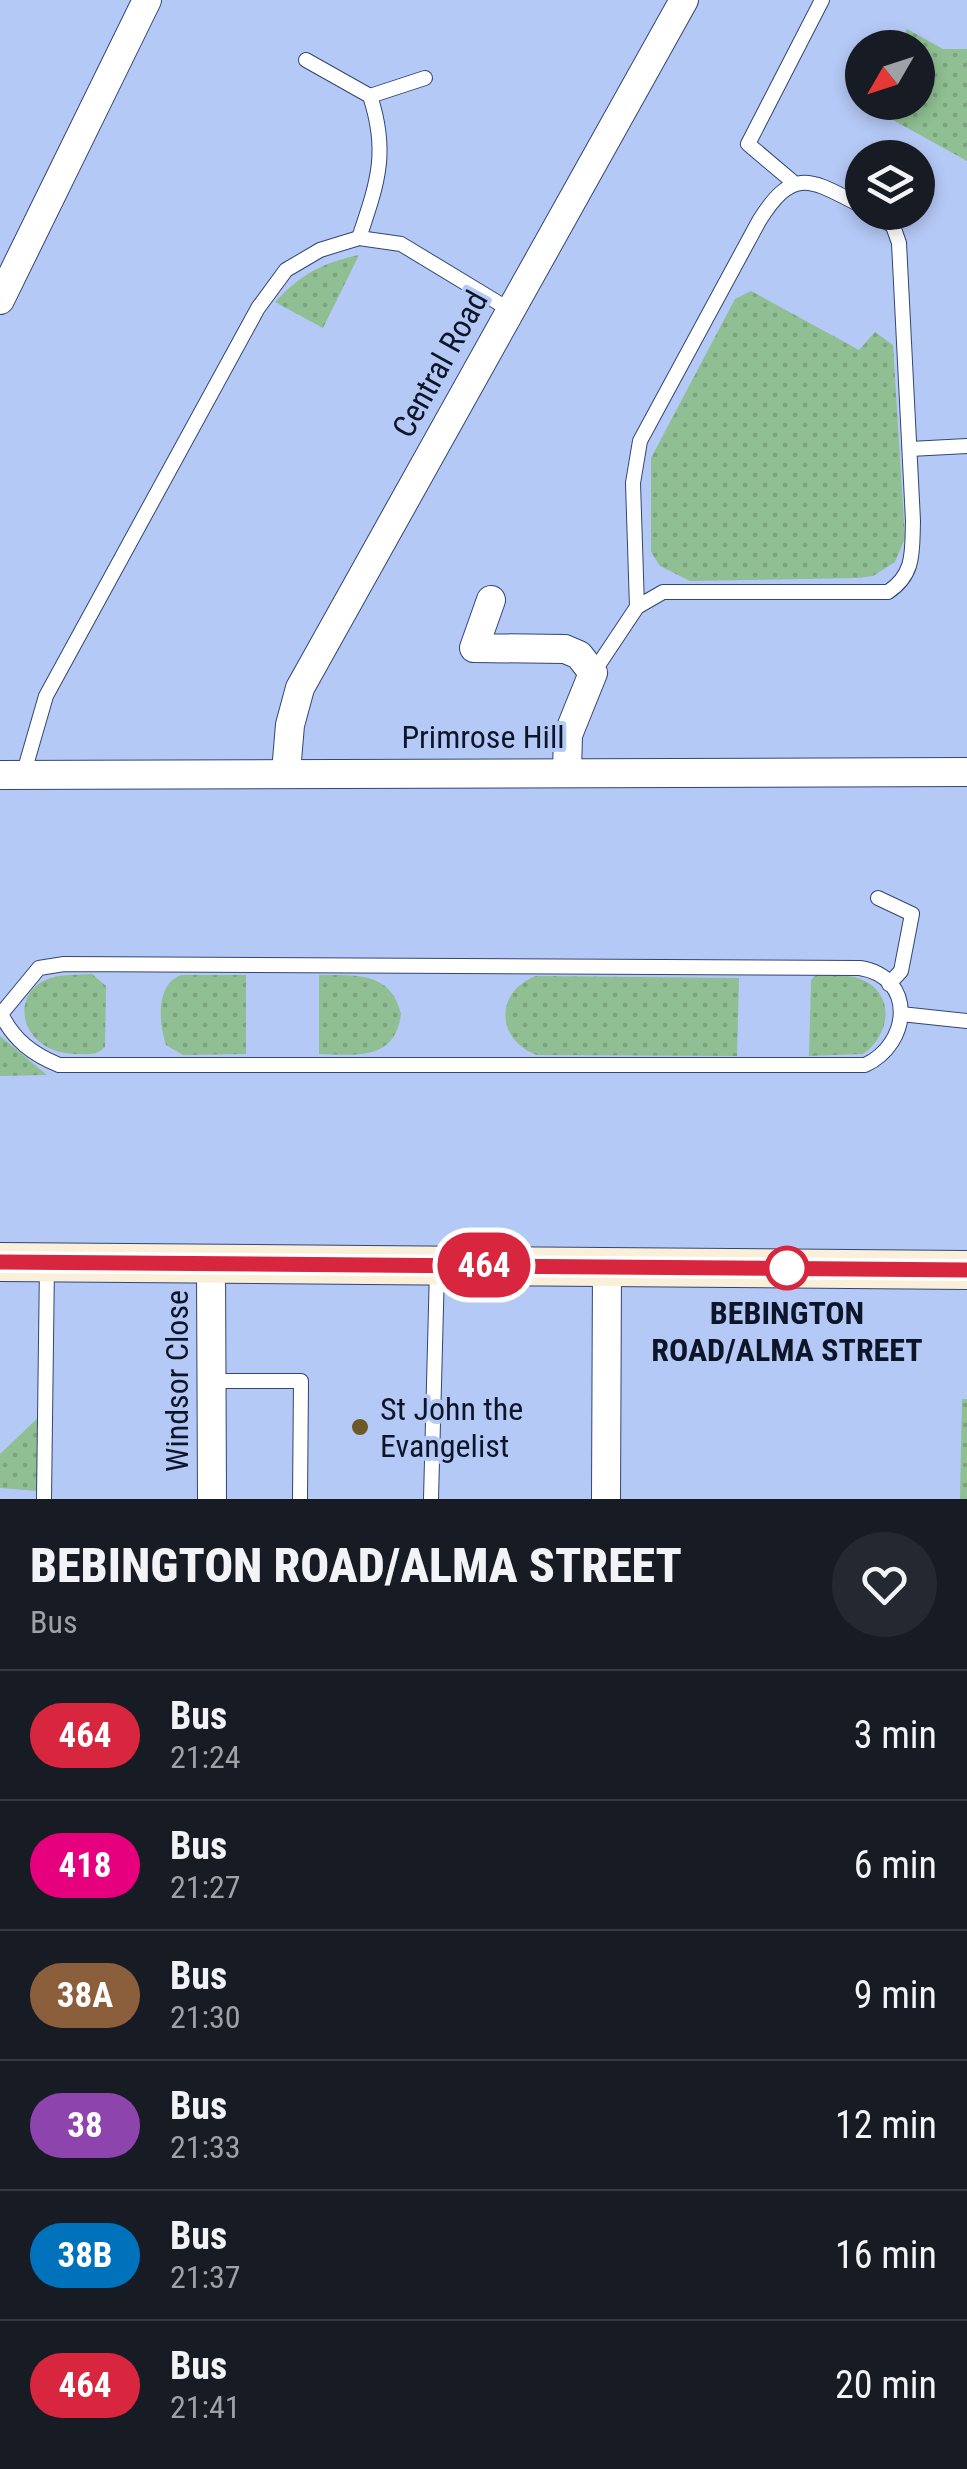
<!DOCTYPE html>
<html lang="en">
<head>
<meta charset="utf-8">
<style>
  body { margin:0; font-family:"Roboto Condensed",sans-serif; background:#242831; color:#f1f3f6; height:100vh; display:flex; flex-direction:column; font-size:38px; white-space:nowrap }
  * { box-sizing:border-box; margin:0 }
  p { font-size:32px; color:#9ea1a6 }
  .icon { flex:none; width:55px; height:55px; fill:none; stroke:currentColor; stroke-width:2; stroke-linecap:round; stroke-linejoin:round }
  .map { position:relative; height:1499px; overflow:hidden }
  .drawer { display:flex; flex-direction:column; background:#171b24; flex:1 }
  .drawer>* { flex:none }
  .badge { padding:0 20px; border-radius:32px; font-size:35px; line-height:65px }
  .needle { width:65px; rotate:231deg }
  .tools { position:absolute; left:845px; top:30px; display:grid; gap:20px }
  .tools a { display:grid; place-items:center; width:90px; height:90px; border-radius:50%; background:#171b24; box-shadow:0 5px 15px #0003; font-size:50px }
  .map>.badge { position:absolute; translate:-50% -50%; box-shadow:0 0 0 5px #fff }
  .round { display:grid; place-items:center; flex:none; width:105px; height:105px; border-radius:52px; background:#242831 }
  .headline { display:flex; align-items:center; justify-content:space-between; height:170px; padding:0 30px }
  h1 { font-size:48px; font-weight:800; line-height:75px }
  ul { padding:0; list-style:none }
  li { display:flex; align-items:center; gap:30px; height:130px; padding:0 30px; border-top:2px solid #363941 }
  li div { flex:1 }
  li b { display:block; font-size:38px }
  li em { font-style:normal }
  li .badge { min-width:110px; font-weight:700; text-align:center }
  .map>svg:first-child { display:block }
  .grass { fill:url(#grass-dots) }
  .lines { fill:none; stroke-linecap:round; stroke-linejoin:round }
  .service-casing { stroke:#324573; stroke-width:16 }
  .minor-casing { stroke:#324573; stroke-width:30 }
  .secondary-casing { stroke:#324573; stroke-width:40 }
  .service { stroke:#fff; stroke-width:14 }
  .minor { stroke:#fff; stroke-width:28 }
  .secondary { stroke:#faf0d9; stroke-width:38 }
  .line-casing { stroke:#fff; stroke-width:22 }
  .line { stroke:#d7263d; stroke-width:15 }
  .stop-dot { fill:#fff; stroke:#d7263d; stroke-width:5 }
  .poi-dot { fill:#6d5827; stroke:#b5c9f6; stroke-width:4 }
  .labels { text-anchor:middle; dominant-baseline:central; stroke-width:8; stroke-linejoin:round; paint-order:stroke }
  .street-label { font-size:32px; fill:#0d1529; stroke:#b5c9f6 }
  .stop-label { font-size:32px; font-weight:bold; fill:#0d1529; stroke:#b5c9f6 }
  .poi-label { font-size:32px; fill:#0d1529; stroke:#b5c9f6; text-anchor:start }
</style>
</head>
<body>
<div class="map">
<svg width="967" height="1499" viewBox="0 0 967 1499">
  <defs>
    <pattern id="grass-dots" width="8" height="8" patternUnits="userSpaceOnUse" patternTransform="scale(2.5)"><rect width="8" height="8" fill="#8fbf92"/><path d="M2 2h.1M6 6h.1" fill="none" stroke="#7aa37e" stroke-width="1.8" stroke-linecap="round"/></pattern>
  </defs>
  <rect width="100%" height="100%" fill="#b5c9f6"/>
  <!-- grass -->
  <g class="grass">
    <polygon points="907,29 943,49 967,49 967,161 864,104 918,102 918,48 896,47"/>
    <path d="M359,255l-36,73 -48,-26c26,-28 47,-39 84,-47z"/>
    <polygon points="751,291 859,350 875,332 893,345 905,538 895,562 873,576 858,578 690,581 660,566 651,552 651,458 735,299"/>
    <path d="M92,974l14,12 -1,61c-9,9 -18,7 -30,7 -57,-2 -67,-63 -24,-76 12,-4 28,-3 41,-4z"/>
    <path d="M817,974c16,1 34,0 48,7 32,17 23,56 -2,73l-54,2 2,-76z"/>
    <path d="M181,975h65v79l-63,1 -17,-10c-7,-22 -11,-60 15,-70z"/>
    <path d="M319,975c36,0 72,-4 82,39 -6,47 -44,41 -82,40z"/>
    <path d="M536,976l203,2 -2,78 -200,-1c-41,-15 -43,-63 -1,-79z"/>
    <polygon points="0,1036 47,1075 0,1076"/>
    <polygon points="962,1399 967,1399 967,1499 960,1499"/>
    <polygon points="40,1416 38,1491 0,1488 0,1454"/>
  </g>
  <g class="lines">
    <!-- service casing -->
    <g class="service-casing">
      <g id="service">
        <path d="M306,60l64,36c19,57 7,88 -11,142"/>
        <polyline points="370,96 425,78"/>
        <polyline points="793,182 748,144 822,0"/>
        <polyline points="910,449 967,446"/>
        <path d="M637,607l-4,-124 7,-42 119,-220c35,-56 52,-41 103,-15"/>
        <path d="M593,673l44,-66 26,-15h225c27,-18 24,-40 25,-71l-14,-278 -6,-17 -21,-14"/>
        <polyline points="24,772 46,696 258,308 286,270 320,250 359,238 401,244 510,310"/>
        <polyline points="878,898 912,914 901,971 889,984"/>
        <path d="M64,964l796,4c56,9 51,76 5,97h-806c-27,-11 -45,-25 -58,-51l38,-46z"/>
        <polyline points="901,1014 967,1021"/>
        <polyline points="212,1381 301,1381 300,1499"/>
        <polyline points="44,1499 47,1263"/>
        <polyline points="431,1499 437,1269"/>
      </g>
    </g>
    <!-- minor casing -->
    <g class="minor-casing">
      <g id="minor">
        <polyline points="0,300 147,0"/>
        <polyline points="491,600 474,648 565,649 579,655 593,673 568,735 567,772"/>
        <polyline points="286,772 290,725 300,688 684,0"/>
        <polyline points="0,775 967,772"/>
        <polyline points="211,1264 212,1499"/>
        <polyline points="606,1499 607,1266"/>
      </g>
    </g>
    <!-- secondary casing -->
    <g class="secondary-casing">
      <polyline id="secondary" points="0,1262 967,1270"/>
    </g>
    <!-- service -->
    <use href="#service" class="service"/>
    <!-- minor -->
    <use href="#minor" class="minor"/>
    <!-- secondary -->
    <use href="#secondary" class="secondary"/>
  </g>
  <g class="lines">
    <!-- line casing -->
    <g class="line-casing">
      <polyline id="line" points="0,1262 967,1270"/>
    </g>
    <!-- line -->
    <use href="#line" class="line"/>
  </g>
  <!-- markers -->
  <circle class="stop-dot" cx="787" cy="1268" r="20"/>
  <circle class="poi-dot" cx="360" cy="1427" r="10"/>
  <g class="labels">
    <!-- street labels -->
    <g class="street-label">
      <text transform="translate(440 364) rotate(-61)">Central Road</text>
      <text x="483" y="737">Primrose Hill</text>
      <text transform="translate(177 1381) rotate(-90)">Windsor Close</text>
    </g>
    <!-- stop labels -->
    <g class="stop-label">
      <text x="787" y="1313">BEBINGTON<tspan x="787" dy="37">ROAD/ALMA STREET</tspan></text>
    </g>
    <!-- poi labels -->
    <g class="poi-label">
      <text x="380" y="1409">St John the<tspan x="380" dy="37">Evangelist</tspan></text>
    </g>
  </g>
</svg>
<div class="tools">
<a><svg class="needle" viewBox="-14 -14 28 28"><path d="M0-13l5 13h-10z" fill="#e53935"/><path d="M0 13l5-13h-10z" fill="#9ea1a6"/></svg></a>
<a><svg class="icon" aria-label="layers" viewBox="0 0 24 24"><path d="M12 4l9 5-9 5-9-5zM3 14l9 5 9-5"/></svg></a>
</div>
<b class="badge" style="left:484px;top:1265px;background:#d7263d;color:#fff">464</b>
</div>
<section class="drawer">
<div class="headline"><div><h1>BEBINGTON ROAD/ALMA STREET</h1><p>Bus</p></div><a class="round"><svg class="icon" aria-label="heart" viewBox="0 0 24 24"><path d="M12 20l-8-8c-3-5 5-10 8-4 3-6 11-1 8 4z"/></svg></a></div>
<ul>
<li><span class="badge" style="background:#d7263d;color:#fff">464</span><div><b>Bus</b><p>21:24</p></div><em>3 min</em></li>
<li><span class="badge" style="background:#e6007e;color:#fff">418</span><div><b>Bus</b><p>21:27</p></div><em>6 min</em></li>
<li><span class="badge" style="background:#8b5e3c;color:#fff">38A</span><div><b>Bus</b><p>21:30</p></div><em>9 min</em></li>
<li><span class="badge" style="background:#8e44ad;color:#fff">38</span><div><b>Bus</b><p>21:33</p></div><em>12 min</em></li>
<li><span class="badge" style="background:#0072bc;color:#fff">38B</span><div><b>Bus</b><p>21:37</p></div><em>16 min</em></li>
<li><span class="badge" style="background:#d7263d;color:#fff">464</span><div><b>Bus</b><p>21:41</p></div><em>20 min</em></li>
</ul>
</section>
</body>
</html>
